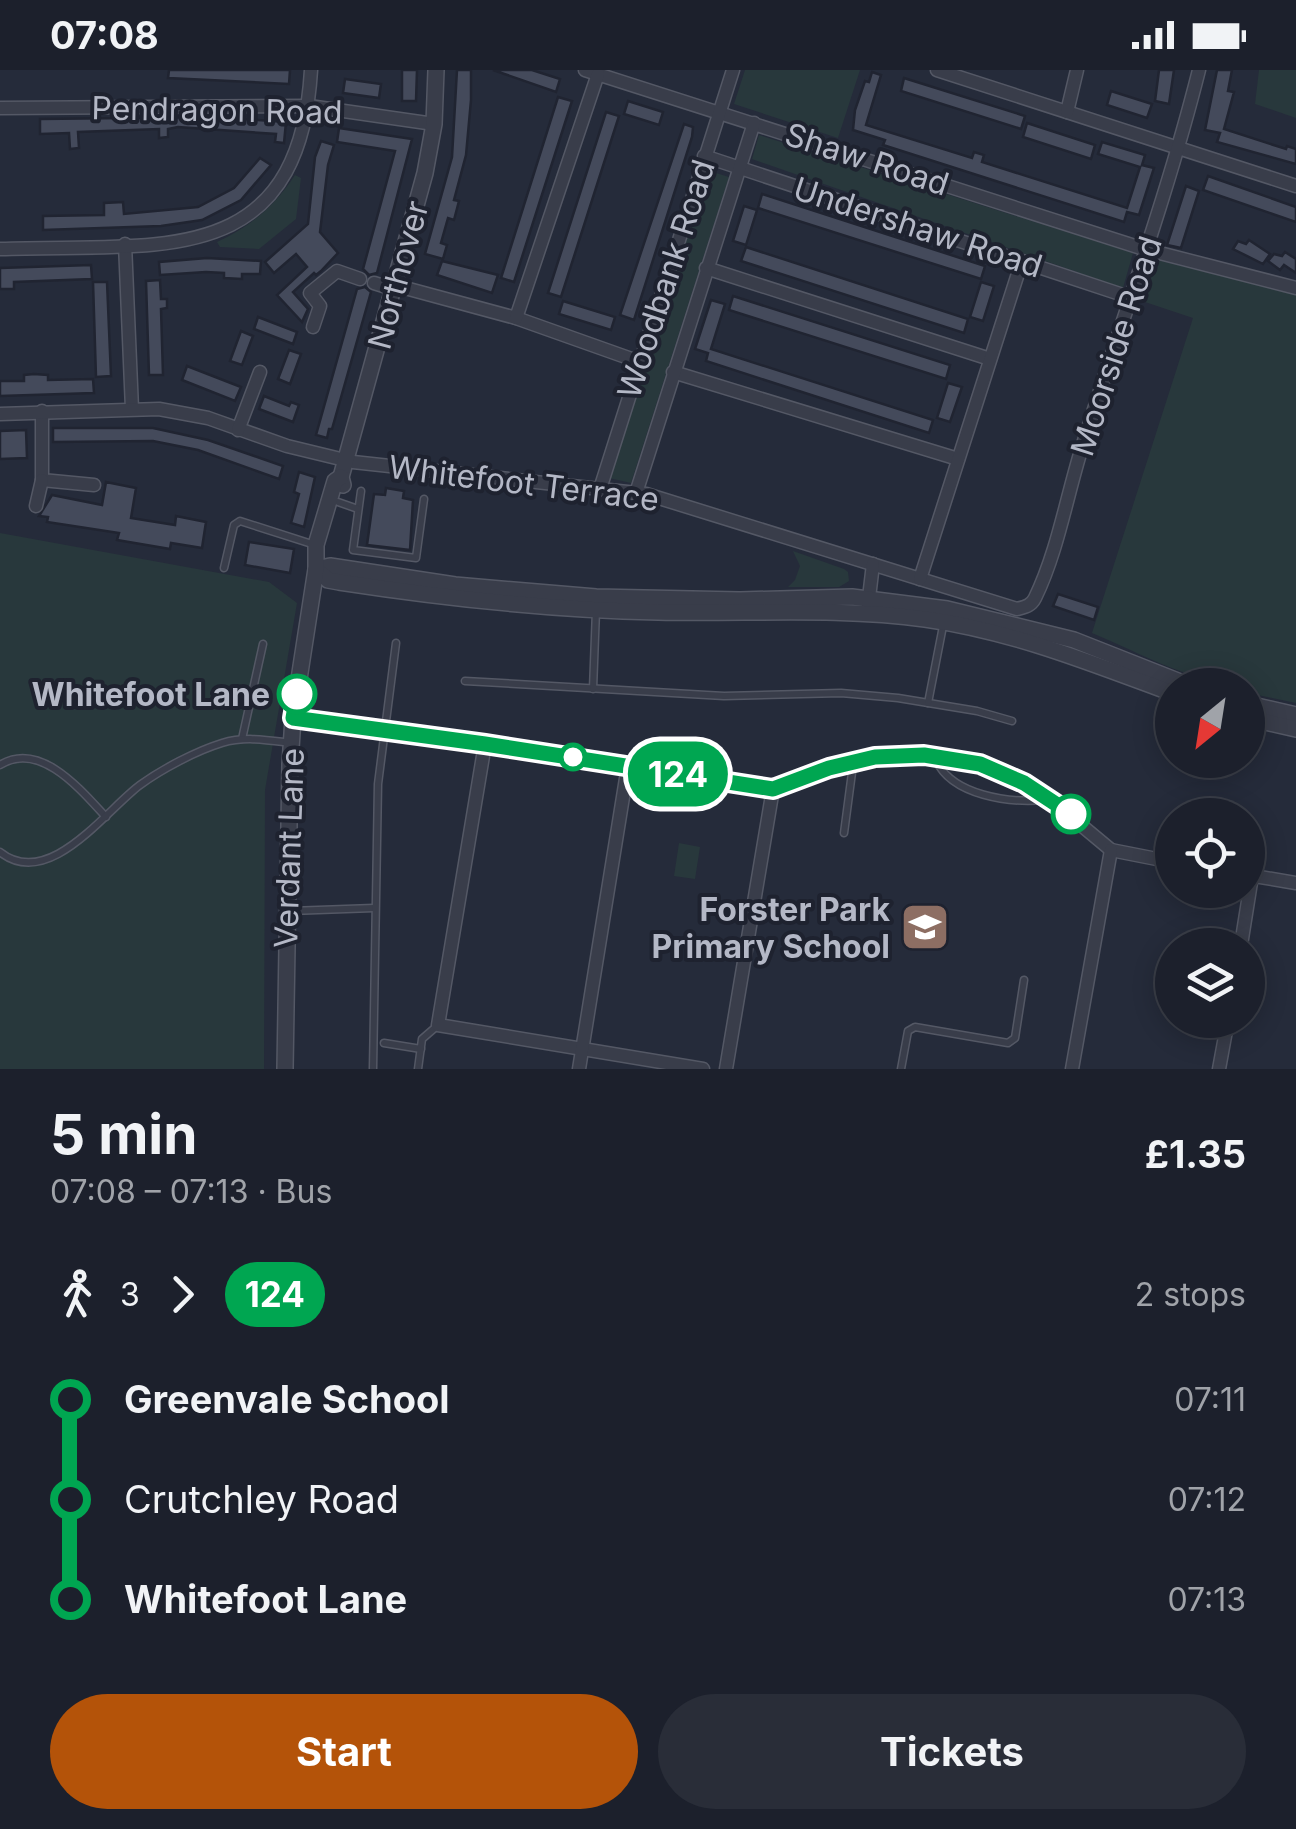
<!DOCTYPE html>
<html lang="en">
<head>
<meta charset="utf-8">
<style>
  body { margin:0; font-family:Inter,sans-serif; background:#292d38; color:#f1f3f6; height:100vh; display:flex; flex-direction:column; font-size:38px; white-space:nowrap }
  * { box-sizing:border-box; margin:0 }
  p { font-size:32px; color:#a0a3a9 }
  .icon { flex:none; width:55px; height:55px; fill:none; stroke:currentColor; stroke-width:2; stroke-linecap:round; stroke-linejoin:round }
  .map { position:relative; height:999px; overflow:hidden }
  .sheet { display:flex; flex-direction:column; background:#1c202c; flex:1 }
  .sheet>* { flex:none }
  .badge { padding:0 20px; border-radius:32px; font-size:35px; line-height:65px }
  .needle { width:65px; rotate:210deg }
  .tools { position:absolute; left:1155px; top:598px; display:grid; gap:20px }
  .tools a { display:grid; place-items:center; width:110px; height:110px; border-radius:50%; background:#1c202c; box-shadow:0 5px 25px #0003,0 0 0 2px #3a3e48; font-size:50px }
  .map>.badge { position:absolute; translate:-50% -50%; box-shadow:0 0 0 5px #fff }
  .legs { display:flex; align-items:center; gap:15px; height:110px; padding:0 50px; font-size:32px }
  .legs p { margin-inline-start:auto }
  .overview { display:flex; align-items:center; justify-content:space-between; height:170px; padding:0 50px }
  h1 { font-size:55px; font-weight:700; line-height:75px }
  .action { display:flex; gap:20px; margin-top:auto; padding:20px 50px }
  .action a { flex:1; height:115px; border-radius:60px; background:#b45309; color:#fff; font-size:40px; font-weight:700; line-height:115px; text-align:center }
  .action a+a { background:#292d38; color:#f1f3f6 }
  ul { padding:0 50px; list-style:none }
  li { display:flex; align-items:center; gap:35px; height:100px; font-size:38px }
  li i { display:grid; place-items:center; width:15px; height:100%; margin:0 12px; background:currentColor }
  li i::after { content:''; width:25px; height:25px; margin:-12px; border:8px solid; border-radius:50%; background:#1c202c }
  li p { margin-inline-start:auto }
  li:first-child i { background:linear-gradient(#0000 50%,currentColor 0) }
  li:last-child i { background:linear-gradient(currentColor 50%,#0000 0) }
  .status { display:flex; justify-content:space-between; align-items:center; height:70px; padding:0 50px; background:#1c202c; direction:ltr }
  .status svg { height:28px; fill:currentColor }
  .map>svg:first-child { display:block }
  .green { fill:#28383c }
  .building { fill:#444a5b; stroke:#202431; stroke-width:2.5 }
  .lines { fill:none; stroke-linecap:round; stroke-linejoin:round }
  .service-casing { stroke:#545865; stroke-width:9 }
  .minor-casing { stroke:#545865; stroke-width:15 }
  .tertiary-casing { stroke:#545865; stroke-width:18 }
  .service { stroke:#393d4a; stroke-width:6 }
  .minor { stroke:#393d4a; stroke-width:12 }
  .tertiary { stroke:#393d4a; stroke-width:15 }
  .line-1-casing { stroke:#fff; stroke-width:22 }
  .line-1 { stroke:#00a651; stroke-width:15 }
  .stop-1-dot { fill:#fff; stroke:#00a651; stroke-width:5 }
  .labels { text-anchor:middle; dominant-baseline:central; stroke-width:8; stroke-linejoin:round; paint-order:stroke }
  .street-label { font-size:32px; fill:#b4b8c6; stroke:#1e222f }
  .stop-label { font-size:32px; font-weight:bold; fill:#b4b8c6; stroke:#1e222f; text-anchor:end }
  .poi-label { font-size:32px; font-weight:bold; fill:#b4b8c6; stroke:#1e222f; text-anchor:end }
</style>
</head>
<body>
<div class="status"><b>07:08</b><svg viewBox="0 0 49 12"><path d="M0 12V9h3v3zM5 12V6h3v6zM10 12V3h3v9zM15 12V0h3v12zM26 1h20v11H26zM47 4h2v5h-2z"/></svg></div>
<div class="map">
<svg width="1296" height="999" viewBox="0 0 1296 999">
  <rect width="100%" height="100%" fill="#252b3a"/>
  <!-- green -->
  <g class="green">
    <polygon points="745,0 860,0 838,68 734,34"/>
    <polygon points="1259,0 1296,0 1296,48 1255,34"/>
    <polygon points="759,65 1133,183 1123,218 752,89"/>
    <polygon points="706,100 729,107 631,413 609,408"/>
    <path d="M295,105l6,3 -5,41 -37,30 -39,-2 -3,-5c34,-16 58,-36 78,-67z"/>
    <path d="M1157,190l139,34v409l-48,-10v-8c-54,0 -107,-32 -156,-52l101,-315 -51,-17z"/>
    <polygon points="0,463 269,512 297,533 265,720 264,999 0,999"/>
    <polygon points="793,481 844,499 848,502 849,511 839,517 788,517 795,510 800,496"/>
    <polygon points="679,773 700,777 695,809 674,806"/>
  </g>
  <!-- building -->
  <g class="building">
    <polygon points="169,0 290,0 289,14 168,8"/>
    <polygon points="402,0 417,0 416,31 402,31"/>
    <polygon points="457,0 471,0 471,30 466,85 454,130 459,131 454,150 448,148 441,173 447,175 443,189 425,184 452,87"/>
    <polygon points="493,0 532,0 560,9 556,22"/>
    <polygon points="1159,0 1174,0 1169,34 1155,31"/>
    <polygon points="1217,0 1232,0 1228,21 1234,22 1224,59 1286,79 1287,76 1296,79 1296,94 1217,72 1220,63 1205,60"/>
    <polygon points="872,2 881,5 866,55 972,88 974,82 984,85 982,92 1127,138 1140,97 1098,84 1102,72 1145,85 1142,95 1154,98 1139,145 1127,142 1124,152 883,75 885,70 853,60 855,40 865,11 869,12"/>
    <polygon points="904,8 1025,46 1021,59 901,21"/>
    <polygon points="345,9 381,14 379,28 343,23"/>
    <polygon points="1111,21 1152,34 1147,48 1107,35"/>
    <polygon points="558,27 572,31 514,212 501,208"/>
    <polygon points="628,31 663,42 659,55 624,44"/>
    <polygon points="606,42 619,46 561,227 548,223"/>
    <polygon points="215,47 286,52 284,73 275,72 276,64 178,57 168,59 168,67 159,68 159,59 78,62 79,78 70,79 69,63 40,64 40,49"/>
    <polygon points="1027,53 1095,75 1091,89 1023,67"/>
    <polygon points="684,54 693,57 692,67 634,250 620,245"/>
    <polygon points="339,58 412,69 377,203 369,205 363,199 395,81 337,72"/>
    <polygon points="321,71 334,75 328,95 320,162 338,183 321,201 316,205 314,203 293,222 308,239 302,252 277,225 307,197 296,184 274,203 265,192 308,154 315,87"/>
    <polygon points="260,88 271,95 241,130 202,150 161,156 43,160 43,146 104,145 104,133 123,132 124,144 198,137 234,118"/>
    <polygon points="1208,106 1296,137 1296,152 1203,120"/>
    <polygon points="1186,116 1199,121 1181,178 1167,175"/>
    <polygon points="762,124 985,196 981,209 758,138"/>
    <polygon points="744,136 757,140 746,175 733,171"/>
    <polygon points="1249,170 1270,184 1263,194 1233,179 1238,171 1246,174"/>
    <polygon points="746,177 968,249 964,263 741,191"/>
    <polygon points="1285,182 1296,189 1296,203 1284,195 1280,200 1268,191 1274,184 1282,186"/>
    <polygon points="207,188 261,191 260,204 242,204 242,209 224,208 224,203 206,202 160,205 159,192"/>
    <polygon points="442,191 498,205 492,223 437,205"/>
    <polygon points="91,195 92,209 14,212 14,219 0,219 0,198"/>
    <polygon points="160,210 161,229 167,229 167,238 161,239 163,305 149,305 146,211"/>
    <polygon points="93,212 107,212 111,306 96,307"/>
    <polygon points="981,212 994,216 983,251 970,247"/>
    <polygon points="365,217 371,222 332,359 329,359 327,368 316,365 357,219"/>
    <polygon points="733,226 950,295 946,309 729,240"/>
    <polygon points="711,230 725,234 711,279 933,350 929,363 706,291 708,283 695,279"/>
    <polygon points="563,231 615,247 611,260 559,244"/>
    <polygon points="258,247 297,262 293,274 254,259"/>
    <polygon points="241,261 253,266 242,295 230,291"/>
    <polygon points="289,280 301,284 290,314 278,309"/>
    <polygon points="187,296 241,317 235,331 182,310"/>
    <polygon points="34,304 48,305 48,310 93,309 94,323 0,326 0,311 24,311 24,305"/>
    <polygon points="948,313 962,317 950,352 937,348"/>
    <polygon points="264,326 289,336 291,332 299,335 293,352 259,339"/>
    <polygon points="53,358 153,358 208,370 283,396 279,409 198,380 153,371 53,372"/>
    <polygon points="26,360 27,388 0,389 0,361"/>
    <polygon points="299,402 315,407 304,457 291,453 299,424 294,422"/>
    <polygon points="106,412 136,418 131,448 175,455 176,446 206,452 202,478 171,473 170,479 117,470 119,463 47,452 48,447 39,446 52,425 102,435"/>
    <polygon points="386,418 404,421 403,428 413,430 410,480 367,475 374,424 385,425"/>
    <polygon points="249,472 294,479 290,503 245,495"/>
    <polygon points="1058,524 1098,537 1094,550 1053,536"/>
  </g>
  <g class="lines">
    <!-- service casing -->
    <g class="service-casing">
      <g id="service">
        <polyline points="361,421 353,480 416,488 424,429"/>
        <polyline points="338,432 358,439"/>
        <polyline points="224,498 234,455 240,451 315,475"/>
        <polyline points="465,611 724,626 841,623 898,628 977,641 1012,651"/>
        <polyline points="593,619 596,540"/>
        <polyline points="928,633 943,556"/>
        <polyline points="242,669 263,574"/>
        <path d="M936,690c16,36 74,43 108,40"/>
        <path d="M0,695c40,-25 81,25 106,52"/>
        <polyline points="844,763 853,695"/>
        <path d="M0,782c49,39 106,-42 140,-67 22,-16 56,-34 82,-42 23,-7 45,-3 69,0"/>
        <polyline points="290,841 374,838"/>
        <polyline points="384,973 421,979"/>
        <polyline points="373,999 378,714 396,573"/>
        <polyline points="418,999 422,969 437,956"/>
        <polyline points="901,999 908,961 915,957 1008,973 1015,968 1024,910"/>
      </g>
    </g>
    <!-- minor casing -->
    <g class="minor-casing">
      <g id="minor">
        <polyline points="585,0 1144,179 1296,218"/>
        <polyline points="937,0 1296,116"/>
        <polyline points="0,38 309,36 434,54"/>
        <polyline points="1067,42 1077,0"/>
        <polyline points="704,86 1132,228"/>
        <polyline points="125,174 132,339"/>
        <path d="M0,179c154,-6 299,25 311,-179"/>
        <polyline points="706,198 990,289"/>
        <polyline points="374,213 393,219"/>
        <polyline points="394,215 516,248 640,292"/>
        <polyline points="516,248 598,4"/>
        <polyline points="313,257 320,236 310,223 337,201 360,209"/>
        <polyline points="673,302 958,389"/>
        <polyline points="42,341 42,410 94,415"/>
        <path d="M0,344l159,-5 49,9 79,28 66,16 293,32 371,115c8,-2 14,-3 18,-11 23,-47 32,-104 48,-154 39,-125 84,-247 116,-374"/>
        <polyline points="238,360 260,302"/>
        <polyline points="600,419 733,0"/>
        <polyline points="636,423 754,53"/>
        <polyline points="36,436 42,410"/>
        <polyline points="920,509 1022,191"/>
        <polyline points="868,536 873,494"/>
        <polyline points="293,648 485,674 773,719 829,698 875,687 924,685 979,694 1023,713 1051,730 1111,780 1172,792"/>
        <polyline points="485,674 438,955 703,999"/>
        <polyline points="1248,805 1296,813"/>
        <polyline points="1241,875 1252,806"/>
        <polyline points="579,999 628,696"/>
        <polyline points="726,999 773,719"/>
        <polyline points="1072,999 1111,780"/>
        <polyline points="1219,999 1228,950"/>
      </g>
    </g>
    <!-- tertiary casing -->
    <g class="tertiary-casing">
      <g id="tertiary">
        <polyline points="343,415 341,407 425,103 434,54 436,0"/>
        <polyline points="316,499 330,496 455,515 596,527 740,530 852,527 947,539 1074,570 1188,615"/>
        <path d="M316,499l12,11 11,2c105,16 212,28 319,30 89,2 179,-5 267,7 87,12 166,44 247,74"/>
        <polyline points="1248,634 1296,645"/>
        <polyline points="1248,648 1296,659"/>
        <polyline points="285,999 290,694 293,648 316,499 316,475 335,411 341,407"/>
      </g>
    </g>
    <!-- service -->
    <use href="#service" class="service"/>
    <!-- minor -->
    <use href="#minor" class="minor"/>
    <!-- tertiary -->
    <use href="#tertiary" class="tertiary"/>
  </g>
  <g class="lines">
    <!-- line-1 casing -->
    <g class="line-1-casing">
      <polyline id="line-1" points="297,624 293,648 485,674 773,719 829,698 875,687 924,685 980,694 1024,713 1071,744"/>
    </g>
    <!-- line-1 -->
    <use href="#line-1" class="line-1"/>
  </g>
  <!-- icons -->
  <defs>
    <g id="school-square" transform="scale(2.5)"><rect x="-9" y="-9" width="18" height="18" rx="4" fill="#8d6e63" stroke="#1e222f"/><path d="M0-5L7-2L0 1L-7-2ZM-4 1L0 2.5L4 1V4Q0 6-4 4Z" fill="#fff"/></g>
  </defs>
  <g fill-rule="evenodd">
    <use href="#school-square" x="925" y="857"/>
  </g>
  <!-- markers -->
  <g class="stop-1-dot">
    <circle cx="297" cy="624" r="18"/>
    <circle cx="573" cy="687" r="12"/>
    <circle cx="1071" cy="744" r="18"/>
  </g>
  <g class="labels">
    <!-- street labels -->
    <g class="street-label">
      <text transform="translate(217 40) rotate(1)">Pendragon Road</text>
      <text transform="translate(867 89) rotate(18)">Shaw Road</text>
      <text transform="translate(918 157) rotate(18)">Undershaw Road</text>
      <text transform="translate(398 205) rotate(-75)">Northover</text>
      <text transform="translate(666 209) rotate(-72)">Woodbank Road</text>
      <text transform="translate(1116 276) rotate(-72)">Moorside Road</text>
      <text transform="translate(524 413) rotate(7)">Whitefoot Terrace</text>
      <text transform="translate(289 778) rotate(-88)">Verdant Lane</text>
    </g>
    <!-- stop labels -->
    <g class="stop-label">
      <text x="270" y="624">Whitefoot Lane</text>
    </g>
    <!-- poi labels -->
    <g class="poi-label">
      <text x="890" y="839">Forster Park<tspan x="890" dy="37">Primary School</tspan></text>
    </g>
  </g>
</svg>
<div class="tools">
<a><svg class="needle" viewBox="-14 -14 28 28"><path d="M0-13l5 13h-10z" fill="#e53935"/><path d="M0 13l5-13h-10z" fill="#a0a3a9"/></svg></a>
<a><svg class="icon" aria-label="locate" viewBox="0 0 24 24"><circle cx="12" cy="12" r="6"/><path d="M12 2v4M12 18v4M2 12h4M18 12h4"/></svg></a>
<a><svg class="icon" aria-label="layers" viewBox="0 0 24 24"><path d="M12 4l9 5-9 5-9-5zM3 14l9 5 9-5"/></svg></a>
</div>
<b class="badge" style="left:678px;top:704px;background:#00a651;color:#fff">124</b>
</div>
<section class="sheet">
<div class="overview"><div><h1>5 min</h1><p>07:08 – 07:13 · Bus</p></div><b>£1.35</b></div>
<div class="legs"><svg class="icon" aria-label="walk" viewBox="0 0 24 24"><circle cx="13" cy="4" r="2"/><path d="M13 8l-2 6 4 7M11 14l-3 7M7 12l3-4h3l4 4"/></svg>3<svg class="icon" aria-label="forward" viewBox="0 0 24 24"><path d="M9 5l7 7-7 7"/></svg><b class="badge" style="background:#00a651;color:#fff">124</b><p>2 stops</p></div>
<ul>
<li><i style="color:#00a651"></i><b>Greenvale School</b><p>07:11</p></li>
<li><i style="color:#00a651"></i><span>Crutchley Road</span><p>07:12</p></li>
<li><i style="color:#00a651"></i><b>Whitefoot Lane</b><p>07:13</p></li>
</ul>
<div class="action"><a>Start</a><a>Tickets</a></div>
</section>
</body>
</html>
